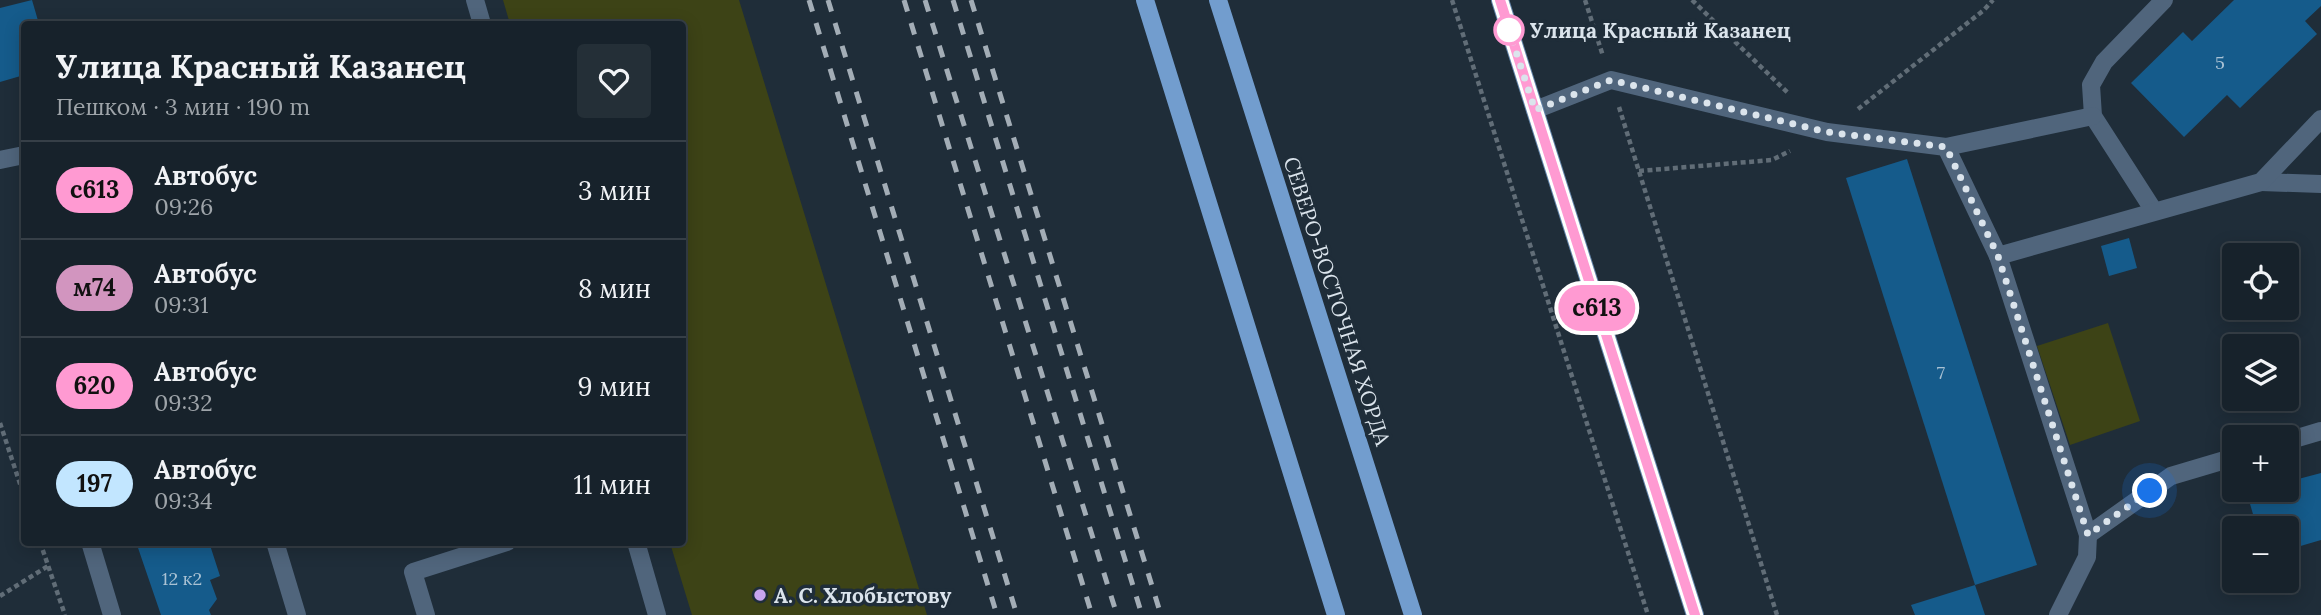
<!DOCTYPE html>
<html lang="ru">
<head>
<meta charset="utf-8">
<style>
  body { margin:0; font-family:Lora,serif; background:#242f37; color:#f1f3f6; height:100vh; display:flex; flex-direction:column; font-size:26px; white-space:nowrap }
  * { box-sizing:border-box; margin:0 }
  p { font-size:23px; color:#9ea4a9 }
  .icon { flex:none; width:38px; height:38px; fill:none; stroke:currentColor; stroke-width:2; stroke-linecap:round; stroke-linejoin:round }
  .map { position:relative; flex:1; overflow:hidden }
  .panel { position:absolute; left:21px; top:21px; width:665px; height:525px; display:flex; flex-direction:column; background:#17222b; border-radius:7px; box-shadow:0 4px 18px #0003,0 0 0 2px #363f47 }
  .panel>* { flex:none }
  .badge { padding:0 14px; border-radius:23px; font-size:24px; line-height:46px }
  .tools { position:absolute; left:2222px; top:243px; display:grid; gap:14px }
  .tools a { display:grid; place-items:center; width:77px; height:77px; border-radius:7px; background:#17222b; box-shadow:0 4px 18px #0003,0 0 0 2px #363f47; font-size:35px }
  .you { position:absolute; width:35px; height:35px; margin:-18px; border:5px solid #fff; border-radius:50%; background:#1a73e8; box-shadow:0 0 0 10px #1a73e833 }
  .map>.badge { position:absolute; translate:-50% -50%; box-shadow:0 0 0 4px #fff }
  .round { display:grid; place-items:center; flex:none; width:74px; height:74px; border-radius:7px; background:#242f37 }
  .head { display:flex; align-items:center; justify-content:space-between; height:119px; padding:0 35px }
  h1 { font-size:33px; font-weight:700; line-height:52px }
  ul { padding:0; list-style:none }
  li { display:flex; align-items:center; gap:21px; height:98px; padding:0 35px; border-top:2px solid #363f47 }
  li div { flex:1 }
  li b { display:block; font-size:26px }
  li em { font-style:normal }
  li .badge { min-width:77px; font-weight:700; text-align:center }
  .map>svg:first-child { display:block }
  .green { fill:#3d4316 }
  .building { fill:#155b8b }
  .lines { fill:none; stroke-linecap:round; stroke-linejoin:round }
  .path { stroke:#616d77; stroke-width:4.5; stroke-dasharray:5 3.5; stroke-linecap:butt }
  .lane { stroke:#50657c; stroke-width:18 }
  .street { stroke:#50657c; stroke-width:18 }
  .secondary { stroke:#6385aa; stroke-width:18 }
  .primary { stroke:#729dce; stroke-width:18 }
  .rail { stroke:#a3adb6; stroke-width:5; stroke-dasharray:12 12; stroke-linecap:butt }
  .line-casing { stroke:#fff; stroke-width:16 }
  .line { stroke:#ff9ad2; stroke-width:10 }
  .walk { stroke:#dbe4ec; stroke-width:7; stroke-dasharray:0 12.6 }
  .stop-dot { fill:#fff; stroke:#ff9ad2; stroke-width:3.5 }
  .poi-dot { fill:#c8a5ee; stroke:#1f2d39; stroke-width:2.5 }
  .labels { text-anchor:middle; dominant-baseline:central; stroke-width:7; stroke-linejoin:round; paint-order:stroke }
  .number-label { font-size:18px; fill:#aac2d4 }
  .stop-label { font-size:21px; font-weight:bold; fill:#dbe4ec; stroke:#1f2d39; text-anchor:start }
  .street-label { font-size:21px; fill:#dbe4ec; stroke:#1f2d39 }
  .poi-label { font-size:21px; font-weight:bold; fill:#dbe4ec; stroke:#1f2d39; text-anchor:start }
</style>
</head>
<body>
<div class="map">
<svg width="2321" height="615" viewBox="0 0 2321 615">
  <rect width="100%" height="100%" fill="#1f2d39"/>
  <!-- green -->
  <g class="green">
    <polygon points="503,0 739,0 927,615 692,615 670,543 682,542 682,24 510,24"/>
    <polygon points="2108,323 2140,421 2070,445 2037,346"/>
  </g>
  <!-- building -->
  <g class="building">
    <polygon points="32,0 39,24 24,24 24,75 0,82 0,8"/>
    <polygon points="2234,0 2321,0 2321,6 2305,21 2317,34 2240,108 2227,95 2184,137 2131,83 2183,32 2192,41"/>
    <polygon points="1907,159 2037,565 1975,585 1846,178"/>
    <polygon points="2129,238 2137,268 2109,276 2101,246"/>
    <polygon points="2321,473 2321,540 2287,550 2287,528 2257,528 2246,490 2287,490 2287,482"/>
    <polygon points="136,542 209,542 220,576 210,580 217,599 209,610 211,615 161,615"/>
    <polygon points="1975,585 1985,615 1915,615 1911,605"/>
  </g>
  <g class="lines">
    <!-- path -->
    <g class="path">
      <polyline points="1452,0 1648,615"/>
      <polyline points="1585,0 1603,56"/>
      <polyline points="1692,0 1789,94"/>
      <polyline points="1619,107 1777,615"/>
      <polyline points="1858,109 1984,10 1993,0"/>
      <polyline points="1639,171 1772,160 1790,151"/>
      <polyline points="0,423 24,496"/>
      <polyline points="40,542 65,615"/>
      <polyline points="0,596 48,566"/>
    </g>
    <!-- lane -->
    <g class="lane">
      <polyline points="1535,110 1611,80 1827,132 1946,147"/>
      <polyline points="0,160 24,155"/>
      <polyline points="2261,182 2321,184"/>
      <polyline points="2154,211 2093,116 2091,85 2104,62 2164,0"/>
      <polyline points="1998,256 1946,147 2093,116"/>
      <polyline points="2287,441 2321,431"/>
      <polyline points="2088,535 2171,476 2235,457"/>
      <polyline points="90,542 112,615"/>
      <polyline points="275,542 297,615"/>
      <polyline points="426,615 413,572 507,542"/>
      <polyline points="2058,615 2087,557 2088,535 1998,256 2261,182 2321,119"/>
    </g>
    <!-- street -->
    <g class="street">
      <polyline points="475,0 482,24"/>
      <polyline points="636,542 657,615"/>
    </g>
    <!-- secondary -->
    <polyline class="secondary" points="1500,0 1695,615"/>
    <!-- primary -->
    <g class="primary">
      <polyline points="1145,0 1336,615"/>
      <polyline points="1218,0 1413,615"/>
    </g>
    <!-- rail -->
    <g class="rail">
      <polyline points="809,0 997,615"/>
      <polyline points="828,0 1017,615"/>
      <polyline points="904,0 1092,615"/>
      <polyline points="925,0 1117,615"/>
      <polyline points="953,0 1142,615"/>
      <polyline points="971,0 1161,615"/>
    </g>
  </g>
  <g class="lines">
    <!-- line casing -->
    <g class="line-casing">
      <polyline id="line" points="1500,0 1695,615"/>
    </g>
    <!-- line -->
    <use href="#line" class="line"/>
    <!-- walk -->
    <polyline class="walk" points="1509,30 1535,110 1611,80 1827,132 1946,147 1998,256 2088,535 2150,491"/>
  </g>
  <!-- markers -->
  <circle class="stop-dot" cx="1509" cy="30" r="14"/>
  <circle class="poi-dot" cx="760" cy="595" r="7"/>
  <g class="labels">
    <!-- number labels -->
    <g class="number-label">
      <text x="2220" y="62">5</text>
      <text x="1941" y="372">7</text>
      <text x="182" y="578">12 к2</text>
    </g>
    <!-- stop labels -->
    <g class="stop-label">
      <text x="1530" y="30">Улица Красный Казанец</text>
    </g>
    <!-- street labels -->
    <g class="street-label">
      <text transform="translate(1337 301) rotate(72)">СЕВЕРО-ВОСТОЧНАЯ ХОРДА</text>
    </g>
    <!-- poi labels -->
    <g class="poi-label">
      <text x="774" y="595">А. С. Хлобыстову</text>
    </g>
  </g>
</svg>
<div class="tools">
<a><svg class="icon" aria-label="locate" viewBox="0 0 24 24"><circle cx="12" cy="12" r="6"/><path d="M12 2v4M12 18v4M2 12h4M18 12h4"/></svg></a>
<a><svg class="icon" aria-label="layers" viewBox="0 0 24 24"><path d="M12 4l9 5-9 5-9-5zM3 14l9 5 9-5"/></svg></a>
<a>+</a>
<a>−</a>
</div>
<div class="you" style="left:2150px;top:491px"></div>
<b class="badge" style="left:1597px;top:308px;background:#ff9ad2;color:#111">с613</b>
<section class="panel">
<div class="head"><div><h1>Улица Красный Казанец</h1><p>Пешком · 3 мин · 190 m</p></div><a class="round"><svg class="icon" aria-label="heart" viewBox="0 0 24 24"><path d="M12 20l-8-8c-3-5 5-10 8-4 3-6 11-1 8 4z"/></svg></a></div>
<ul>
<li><span class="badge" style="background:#ff9ad2;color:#111">с613</span><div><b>Автобус</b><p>09:26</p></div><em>3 мин</em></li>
<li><span class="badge" style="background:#d295bf;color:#111">м74</span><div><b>Автобус</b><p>09:31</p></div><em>8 мин</em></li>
<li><span class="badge" style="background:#ff9ad2;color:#111">620</span><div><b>Автобус</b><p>09:32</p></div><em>9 мин</em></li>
<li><span class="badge" style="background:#c2e6ff;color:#111">197</span><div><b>Автобус</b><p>09:34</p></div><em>11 мин</em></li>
</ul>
</section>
</div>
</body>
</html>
